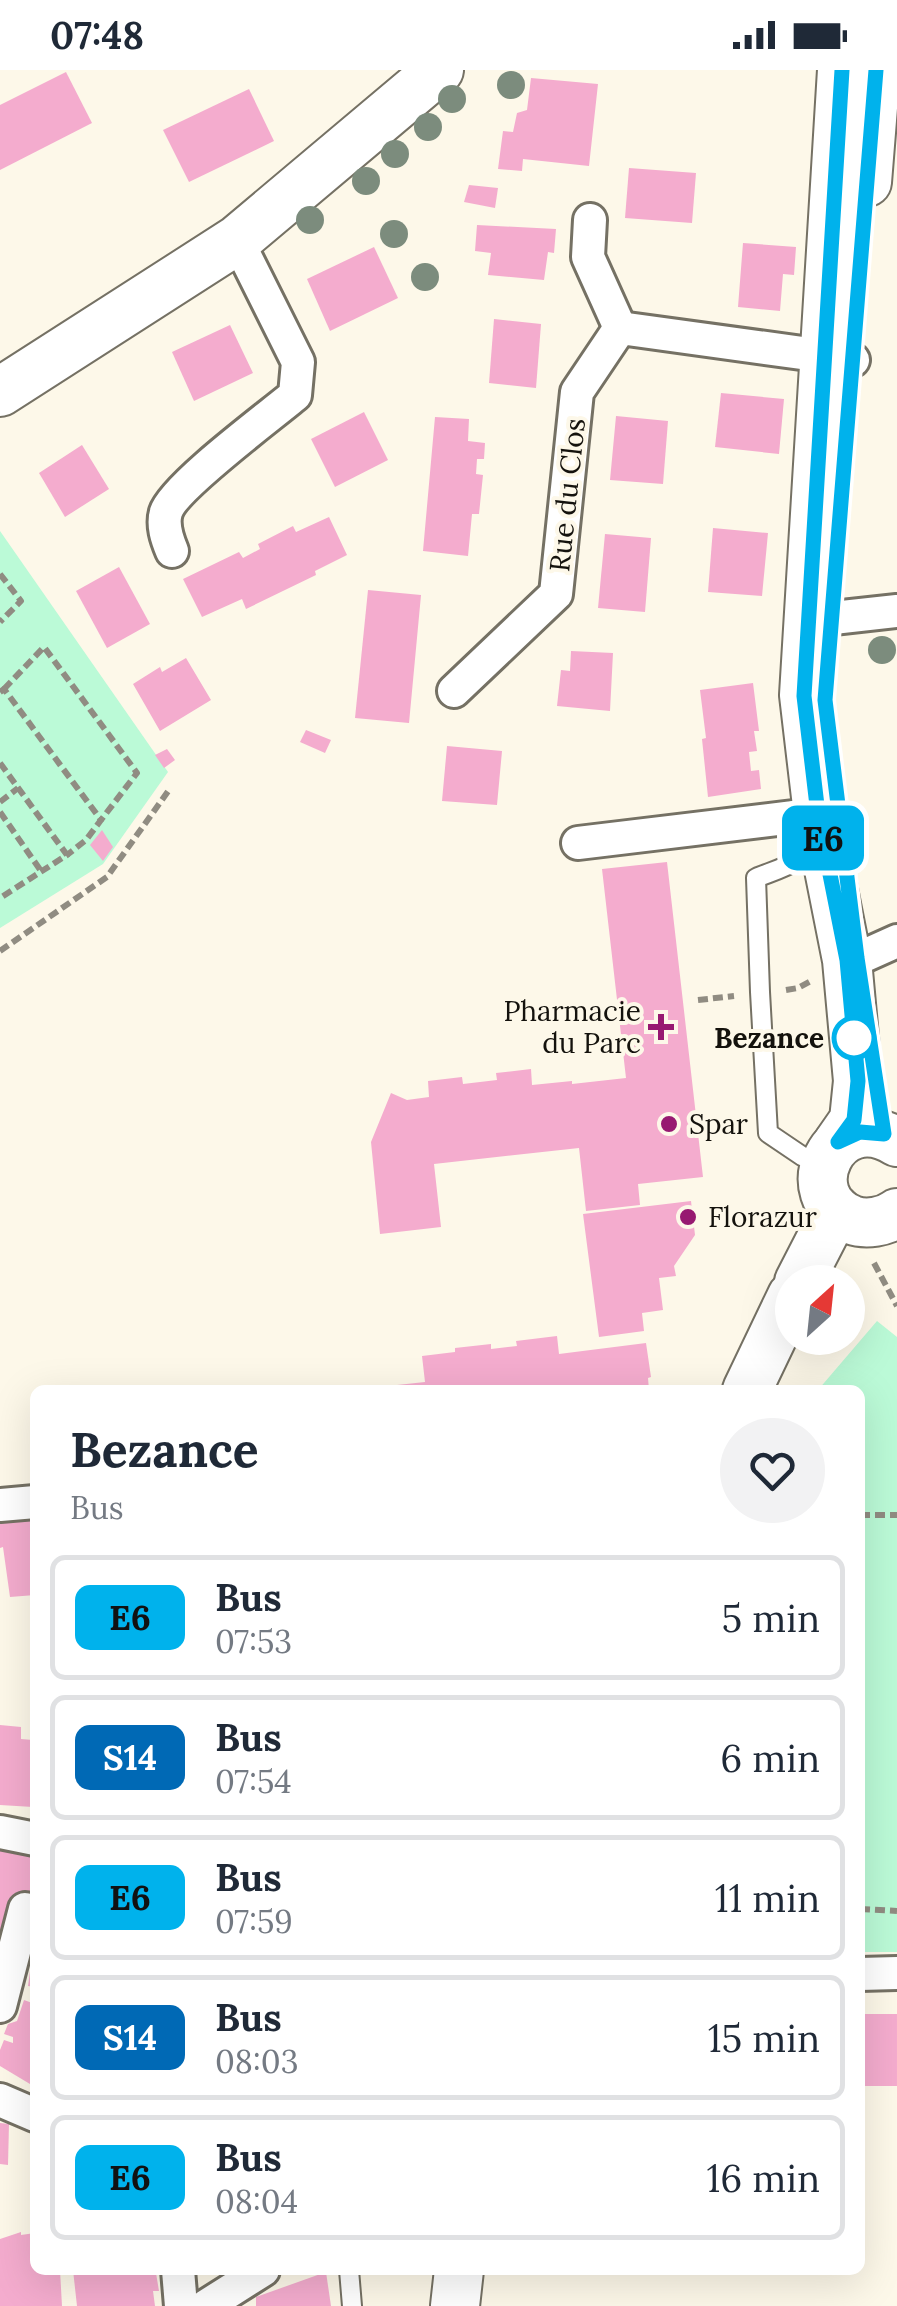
<!DOCTYPE html>
<html lang="fr">
<head>
<meta charset="utf-8">
<style>
  body { margin:0; font-family:Lora,serif; background:#f2f2f3; color:#1f2937; height:100vh; display:flex; flex-direction:column; font-size:38px; white-space:nowrap }
  * { box-sizing:border-box; margin:0 }
  p { font-size:32px; color:#747a83 }
  .icon { flex:none; width:55px; height:55px; fill:none; stroke:currentColor; stroke-width:2; stroke-linecap:round; stroke-linejoin:round }
  .map { position:relative; flex:1; overflow:hidden }
  .details { position:absolute; left:30px; top:1315px; width:835px; height:890px; display:flex; flex-direction:column; background:#fff; border-radius:15px; box-shadow:0 10px 40px #0002 }
  .details>* { flex:none }
  .badge { padding:0 20px; border-radius:15px; font-size:35px; line-height:65px }
  .needle { width:65px; rotate:27deg }
  .buttons { position:absolute; left:775px; top:1195px; display:grid; gap:20px }
  .buttons a { display:grid; place-items:center; width:90px; height:90px; border-radius:50%; background:#fff; box-shadow:0 10px 40px #0002; font-size:50px }
  .map>.badge { position:absolute; translate:-50% -50%; box-shadow:0 0 0 5px #fff }
  .round { display:grid; place-items:center; flex:none; width:105px; height:105px; border-radius:52px; background:#f2f2f3 }
  .headline { display:flex; align-items:center; justify-content:space-between; height:170px; padding:0 40px }
  h1 { font-size:48px; font-weight:700; line-height:75px }
  ul { padding:0; list-style:none }
  li { display:flex; align-items:center; gap:30px; height:125px; margin:0 20px 15px; padding:0 20px; border:5px solid #e0e1e3; border-radius:15px }
  li div { flex:1 }
  li b { display:block; font-size:38px }
  li em { font-style:normal }
  li .badge { min-width:110px; font-weight:700; text-align:center }
  .status { display:flex; justify-content:space-between; align-items:center; height:70px; padding:0 50px; background:#fff; direction:ltr }
  .status svg { height:28px; fill:currentColor }
  .map>svg:first-child { display:block }
  .green { fill:#bbfad7 }
  .building { fill:#f4acce }
  .lines { fill:none; stroke-linecap:round; stroke-linejoin:round }
  .service-casing { stroke:#757164; stroke-width:22 }
  .minor-casing { stroke:#757164; stroke-width:38 }
  .secondary-casing { stroke:#757164; stroke-width:52 }
  .path { stroke:#908c82; stroke-width:6; stroke-dasharray:10 5; stroke-linecap:butt }
  .service { stroke:#fff; stroke-width:18 }
  .minor { stroke:#fff; stroke-width:32 }
  .secondary { stroke:#fff; stroke-width:48 }
  .tree { fill:#7c8c7d }
  .line-casing { stroke:#fff; stroke-width:22 }
  .line { stroke:#00b2ec; stroke-width:15 }
  .poi-dot { fill:#971971; stroke:#fdf8e9; stroke-width:4 }
  .stop-dot { fill:#fff; stroke:#00b2ec; stroke-width:5 }
  .labels { text-anchor:middle; dominant-baseline:central; stroke-width:8; stroke-linejoin:round; paint-order:stroke }
  .street-label { font-size:28px; fill:#14120d; stroke:#fdf8e9 }
  .poi-label { font-size:28px; fill:#14120d; stroke:#fdf8e9; text-anchor:start }
  .stop-label { font-size:28px; font-weight:bold; fill:#14120d; stroke:#fdf8e9; text-anchor:end }
</style>
</head>
<body>
<div class="status"><b>07:48</b><svg viewBox="0 0 49 12"><path d="M0 12V9h3v3zM5 12V6h3v6zM10 12V3h3v9zM15 12V0h3v12zM26 1h20v11H26zM47 4h2v5h-2z"/></svg></div>
<div class="map">
<svg width="897" height="2236" viewBox="0 0 897 2236">
  <rect width="100%" height="100%" fill="#fdf8e9"/>
  <!-- green -->
  <g class="green">
    <polygon points="0,461 168,702 103,794 0,858"/>
    <polygon points="877,1251 897,1267 897,1882 860,1882 860,1320 818,1320"/>
  </g>
  <!-- building -->
  <g class="building">
    <polygon points="66,2 92,53 0,100 0,35"/>
    <polygon points="531,8 598,14 589,96 523,89 522,101 498,99 503,61 513,62 517,43 527,40"/>
    <polygon points="249,19 274,71 189,112 163,60"/>
    <polygon points="629,98 696,103 692,153 625,148"/>
    <polygon points="469,115 498,118 495,138 464,132"/>
    <polygon points="477,155 556,159 554,183 548,182 544,210 488,205 491,183 475,181"/>
    <polygon points="743,173 796,177 794,205 783,204 780,241 738,237"/>
    <polygon points="374,177 398,228 330,261 307,209"/>
    <polygon points="494,249 541,254 536,318 489,313"/>
    <polygon points="230,255 253,303 194,331 172,282"/>
    <polygon points="721,323 784,329 779,384 715,377"/>
    <polygon points="364,342 388,390 335,417 311,369"/>
    <polygon points="616,346 668,351 663,414 610,410"/>
    <polygon points="435,347 469,349 468,371 485,373 484,389 477,389 476,404 483,405 479,444 472,444 468,486 423,481"/>
    <polygon points="82,375 109,419 65,447 39,403"/>
    <polygon points="329,447 347,485 315,501 316,505 246,539 242,529 202,547 183,509 239,482 243,488 260,479 258,474 293,456 296,462"/>
    <polygon points="713,458 768,463 762,526 708,522"/>
    <polygon points="605,464 651,468 645,542 598,538"/>
    <polygon points="119,497 150,554 107,578 76,521"/>
    <polygon points="368,520 421,525 409,653 355,648"/>
    <polygon points="571,581 613,583 610,641 557,636 561,600 570,601"/>
    <polygon points="186,588 211,630 160,661 133,614 160,597 162,602"/>
    <polygon points="753,613 759,661 754,661 757,681 749,682 751,701 759,700 761,719 708,727 702,669 706,668 700,620"/>
    <polygon points="306,660 331,670 325,683 300,672"/>
    <polygon points="447,676 502,681 497,735 442,731"/>
    <polygon points="167,679 175,690 164,698 155,685"/>
    <polygon points="102,760 113,777 103,791 90,775"/>
    <polygon points="667,792 703,1107 638,1114 640,1135 586,1141 579,1078 434,1094 441,1157 380,1164 371,1072 391,1023 407,1030 429,1027 428,1011 462,1007 463,1014 497,1010 496,1003 531,999 532,1015 572,1011 572,1014 626,1008 602,799"/>
    <polygon points="691,1131 695,1165 674,1196 676,1206 659,1208 663,1240 642,1243 644,1261 599,1267 583,1144"/>
    <polygon points="557,1266 559,1284 646,1273 651,1307 648,1308 649,1320 397,1320 397,1315 425,1312 422,1286 455,1282 455,1278 491,1274 491,1279 517,1276 516,1271"/>
    <polygon points="31,1443 35,1473 35,1525 10,1527 3,1477 0,1478 0,1445"/>
    <polygon points="0,1655 21,1657 21,1669 33,1670 35,1749 31,1748 33,1737 0,1735"/>
    <polygon points="0,1778 35,1782 35,1827 9,1829 2,1884 0,1884"/>
    <polygon points="35,1865 35,1917 28,1916 31,1894 22,1893"/>
    <polygon points="24,1930 35,1934 35,2017 0,1996 0,1980 4,1970 13,1973 13,1967 4,1964 8,1954 17,1951"/>
    <rect x="860" y="1944" width="37" height="72"/>
    <polygon points="0,2053 9,2054 8,2095 0,2094"/>
    <polygon points="21,2162 21,2165 35,2163 35,2200 60,2200 62,2236 0,2236 0,2169"/>
    <polygon points="73,2200 150,2200 156,2203 159,2221 153,2221 155,2236 77,2236"/>
    <polygon points="326,2202 331,2236 256,2236 256,2227"/>
  </g>
  <g class="lines">
    <!-- service casing -->
    <g class="service-casing">
      <g id="service">
        <path d="M813,768c-5,25 -36,31 -57,40l4,114 8,141 34,23 22,10"/>
        <polyline points="349,2200 352,2236"/>
      </g>
    </g>
    <!-- minor casing -->
    <g class="minor-casing">
      <g id="minor">
        <polyline points="590,150 588,187 620,258"/>
        <path d="M172,481c-5,-12 -10,-26 -6,-39 8,-25 104,-96 129,-117l3,-33 -61,-122"/>
        <polyline points="807,545 833,548 897,541"/>
        <polyline points="454,621 556,524 577,322 620,258 853,290"/>
        <polyline points="578,773 818,744"/>
        <polyline points="847,890 857,889 897,871"/>
        <polyline points="0,1435 35,1432"/>
        <polyline points="0,1762 35,1769"/>
        <polyline points="860,1904 897,1903"/>
        <polyline points="0,1936 25,1839"/>
        <polyline points="0,2030 35,2045"/>
        <polyline points="178,2200 181,2236"/>
        <polyline points="206,2236 263,2200"/>
      </g>
    </g>
    <!-- secondary casing -->
    <g class="secondary-casing">
      <g id="secondary">
        <polyline points="867,112 876,0"/>
        <polyline points="0,322 237,170 439,0"/>
        <path d="M897,1072c-64,-39 -105,55 -45,78 14,5 33,2 45,-7"/>
        <polyline points="838,1073 854,1050 858,1011 847,890 818,744 804,625 842,0"/>
        <polyline points="799,1212 836,1140"/>
        <polyline points="747,1320 792,1226"/>
        <polyline points="455,2236 459,2200"/>
      </g>
    </g>
    <!-- path -->
    <g class="path">
      <polyline points="0,504 21,531 0,552"/>
      <polyline points="4,619 44,577 137,703 101,750"/>
      <polyline points="0,622 4,619 101,750 86,770 67,785"/>
      <polyline points="0,693 67,785 0,828"/>
      <polyline points="0,732 18,718"/>
      <polyline points="0,742 41,801"/>
      <polyline points="0,881 107,807 169,720"/>
      <polyline points="786,920 798,918 811,911"/>
      <polyline points="698,930 734,926"/>
      <polyline points="712,1147 752,1143 786,1154"/>
      <polyline points="874,1193 897,1236"/>
      <polyline points="860,1445 897,1445"/>
      <polyline points="860,1839 897,1841"/>
    </g>
    <!-- service -->
    <use href="#service" class="service"/>
    <!-- minor -->
    <use href="#minor" class="minor"/>
    <!-- secondary -->
    <use href="#secondary" class="secondary"/>
  </g>
  <!-- trees -->
  <g class="tree">
    <circle cx="511" cy="15" r="14"/>
    <circle cx="452" cy="29" r="14"/>
    <circle cx="428" cy="57" r="14"/>
    <circle cx="395" cy="84" r="14"/>
    <circle cx="366" cy="111" r="14"/>
    <circle cx="310" cy="150" r="14"/>
    <circle cx="394" cy="164" r="14"/>
    <circle cx="425" cy="207" r="14"/>
    <circle cx="882" cy="580" r="14"/>
  </g>
  <g class="lines">
    <!-- line casing -->
    <g class="line-casing">
      <polyline id="line" points="842,0 804,626 818,744 847,890 858,1011 854,1050 838,1072 860,1062 884,1064 857,888 825,630 876,0"/>
    </g>
    <!-- line -->
    <use href="#line" class="line"/>
  </g>
  <!-- markers -->
  <g class="poi-dot">
    <path d="M656 942h10v10h10v10h-10v10h-10v-10h-10v-10h10z"/>
    <circle cx="669" cy="1054" r="10"/>
    <circle cx="688" cy="1147" r="10"/>
  </g>
  <circle class="stop-dot" cx="854" cy="968" r="20"/>
  <g class="labels">
    <!-- street labels -->
    <g class="street-label">
      <text transform="translate(567 425) rotate(-84)">Rue du Clos</text>
    </g>
    <!-- poi labels -->
    <g class="poi-label">
      <text x="641" y="941" text-anchor="end">Pharmacie<tspan x="641" dy="32">du Parc</tspan></text>
      <text x="689" y="1054">Spar</text>
      <text x="708" y="1147">Florazur</text>
    </g>
    <!-- stop labels -->
    <g class="stop-label">
      <text x="824" y="968">Bezance</text>
    </g>
  </g>
</svg>
<div class="buttons">
<a><svg class="needle" viewBox="-14 -14 28 28"><path d="M0-13l5 13h-10z" fill="#e53935"/><path d="M0 13l5-13h-10z" fill="#747a83"/></svg></a>
</div>
<b class="badge" style="left:823px;top:768px;background:#00b2ec;color:#111">E6</b>
<section class="details">
<div class="headline"><div><h1>Bezance</h1><p>Bus</p></div><a class="round"><svg class="icon" aria-label="heart" viewBox="0 0 24 24"><path d="M12 20l-8-8c-3-5 5-10 8-4 3-6 11-1 8 4z"/></svg></a></div>
<ul>
<li><span class="badge" style="background:#00b2ec;color:#111">E6</span><div><b>Bus</b><p>07:53</p></div><em>5 min</em></li>
<li><span class="badge" style="background:#0069b5;color:#fff">S14</span><div><b>Bus</b><p>07:54</p></div><em>6 min</em></li>
<li><span class="badge" style="background:#00b2ec;color:#111">E6</span><div><b>Bus</b><p>07:59</p></div><em>11 min</em></li>
<li><span class="badge" style="background:#0069b5;color:#fff">S14</span><div><b>Bus</b><p>08:03</p></div><em>15 min</em></li>
<li><span class="badge" style="background:#00b2ec;color:#111">E6</span><div><b>Bus</b><p>08:04</p></div><em>16 min</em></li>
</ul>
</section>
</div>
</body>
</html>
